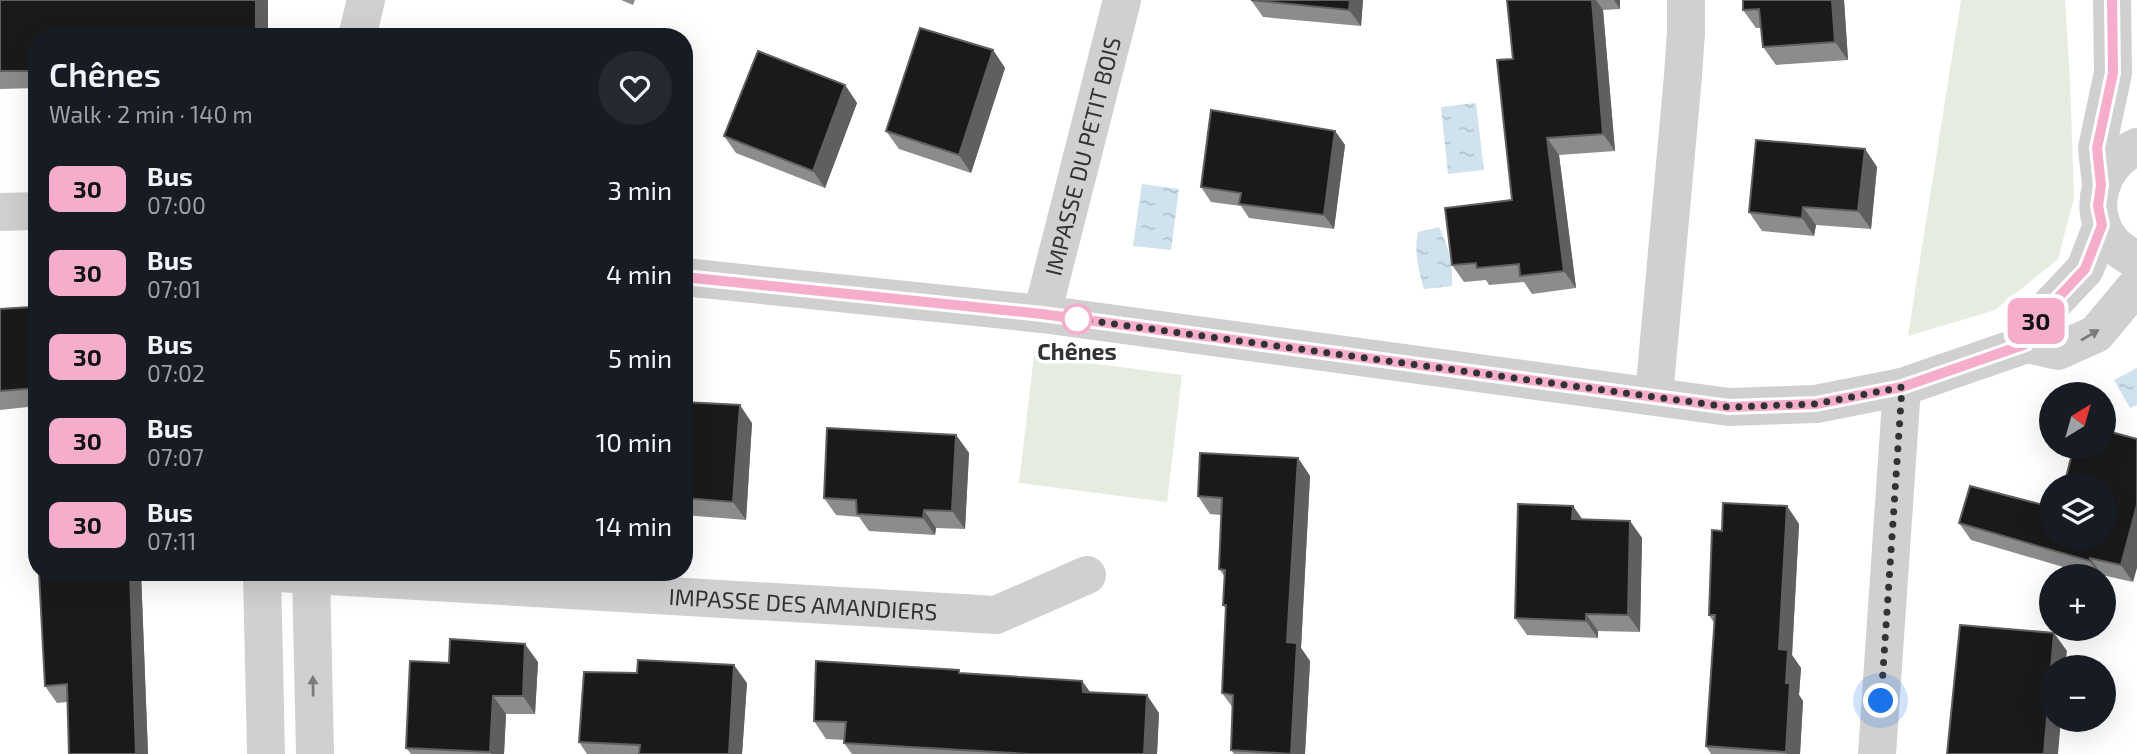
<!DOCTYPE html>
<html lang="en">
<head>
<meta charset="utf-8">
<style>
  body { margin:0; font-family:"Exo 2",sans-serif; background:#242831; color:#f1f3f6; height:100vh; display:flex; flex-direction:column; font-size:26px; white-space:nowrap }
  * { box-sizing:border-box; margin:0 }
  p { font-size:23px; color:#9ea1a6 }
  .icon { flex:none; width:38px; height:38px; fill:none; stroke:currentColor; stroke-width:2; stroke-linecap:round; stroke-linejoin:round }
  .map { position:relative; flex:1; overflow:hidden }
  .drawer { position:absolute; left:28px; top:28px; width:665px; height:553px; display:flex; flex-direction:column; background:#171b24; border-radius:28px; box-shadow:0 7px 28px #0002 }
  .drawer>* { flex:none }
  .badge { padding:0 14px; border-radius:10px; font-size:24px; line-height:46px }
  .needle { width:46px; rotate:37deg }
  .controls { position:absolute; left:2039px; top:382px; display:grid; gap:14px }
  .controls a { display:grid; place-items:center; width:77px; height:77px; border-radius:50%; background:#171b24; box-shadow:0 7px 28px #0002; font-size:35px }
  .you { position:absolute; width:35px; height:35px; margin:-18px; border:5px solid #fff; border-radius:50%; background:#1a73e8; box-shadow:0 0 0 10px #1a73e833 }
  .map>.badge { position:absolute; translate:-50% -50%; box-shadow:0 0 0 4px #fff }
  .round { display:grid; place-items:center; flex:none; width:74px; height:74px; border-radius:37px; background:#242831 }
  .head { display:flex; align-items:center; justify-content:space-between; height:119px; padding:0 21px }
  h1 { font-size:33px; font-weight:600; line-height:52px }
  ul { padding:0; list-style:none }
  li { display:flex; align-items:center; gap:21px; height:84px; padding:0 21px }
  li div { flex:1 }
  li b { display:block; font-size:26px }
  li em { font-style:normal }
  li .badge { min-width:77px; font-weight:700; text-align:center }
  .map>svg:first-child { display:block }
  .grass { fill:#e6ecdf }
  .water { fill:url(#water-ripples) }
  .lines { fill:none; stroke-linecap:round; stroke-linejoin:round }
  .minor { stroke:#d0d0d0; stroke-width:38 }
  .wall { fill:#8c8c8c }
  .shaded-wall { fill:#5f5f5f }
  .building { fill:#1a1a1a; stroke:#5f5f5f; stroke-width:2 }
  .oneway { fill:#7a7a7a }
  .line-casing { stroke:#fff; stroke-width:16 }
  .line { stroke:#f6adcc; stroke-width:10 }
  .walk { stroke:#333; stroke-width:7; stroke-dasharray:0 12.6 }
  .stop-dot { fill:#fff; stroke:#f6adcc; stroke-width:3.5 }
  .labels { text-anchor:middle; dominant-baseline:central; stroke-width:7; stroke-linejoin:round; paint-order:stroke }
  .street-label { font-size:23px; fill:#333; stroke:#fff }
  .stop-label { font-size:23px; font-weight:bold; fill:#333; stroke:#fff }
</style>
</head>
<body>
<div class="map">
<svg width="2137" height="754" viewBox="0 0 2137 754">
  <defs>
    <pattern id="water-ripples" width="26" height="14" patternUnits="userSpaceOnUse" patternTransform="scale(1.75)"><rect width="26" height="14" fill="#cfe2ee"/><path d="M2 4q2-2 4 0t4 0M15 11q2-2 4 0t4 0" fill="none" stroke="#b2c2cd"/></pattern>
  </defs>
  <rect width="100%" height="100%" fill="#fff"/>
  <!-- grass -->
  <g class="grass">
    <polygon points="1961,0 2065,0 2070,81 2074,198 2058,259 1995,310 1908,336"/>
    <polygon points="1034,356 1182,375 1167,502 1019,483"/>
  </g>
  <!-- water -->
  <g class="water">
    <polygon points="1476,103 1484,170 1448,174 1441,107"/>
    <polygon points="1142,184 1179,189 1171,250 1133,246"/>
    <path d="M1439,227c10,20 14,37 13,59l-28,3c-6,-20 -10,-37 -6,-57z"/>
    <polygon points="2137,368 2137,405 2130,408 2114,380"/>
  </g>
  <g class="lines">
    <!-- minor -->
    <g class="minor">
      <polyline points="357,37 366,0"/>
      <path d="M2137,147c-36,15 -51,61 -27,93 7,9 17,15 27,20"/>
      <polyline points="2101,185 2097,148 2113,73 2112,0"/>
      <polyline points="0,212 37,211"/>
      <polyline points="684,277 1042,314 1729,407 1816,404 1902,387 2027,344 2058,351 2096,334 2137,285"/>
      <path id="s1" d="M1042,314l80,-314"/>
      <polyline points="2027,344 2035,322 2085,269 2102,225"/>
      <polyline points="1654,396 1683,76 1686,32 1686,0"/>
      <polyline points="311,572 315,754"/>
      <path id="s2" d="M266,754l-4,-182 734,43 91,-40"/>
      <polyline points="1877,754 1902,387"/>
    </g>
  </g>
  <!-- wall -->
  <g class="wall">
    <polygon points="0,0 268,0 268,37 37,37 37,88 0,89"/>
    <polygon points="621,0 635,0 633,5"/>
    <polygon points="1251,0 1363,0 1361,26 1263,17"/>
    <polygon points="1507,0 1620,0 1620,9 1603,10 1615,151 1559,155 1576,288 1532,294 1524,282 1489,285 1486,280 1464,282 1452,265 1512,200 1513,59"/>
    <polygon points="1844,0 1848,60 1776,65 1763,47 1761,28 1756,28 1743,10"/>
    <polygon points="993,50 1005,68 971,173 899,149 886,131"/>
    <polygon points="845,85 857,103 825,188 736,153 724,136"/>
    <polygon points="1335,131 1345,145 1334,229 1249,218 1241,206 1211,202 1201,187"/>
    <polygon points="1865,149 1877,167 1871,229 1816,225 1814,236 1762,231 1749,212"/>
    <polygon points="0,309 37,313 37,406 0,410"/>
    <polygon points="684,402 752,423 746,520 684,515"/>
    <polygon points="956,435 969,453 965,529 936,528 935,535 869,531 859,517 836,515 824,498"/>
    <polygon points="2074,446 2133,582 2102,575 2094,576 1971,540 1959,523 2051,537"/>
    <polygon points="1298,458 1310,476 1301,648 1310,661 1305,754 1234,754 1231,750 1233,708 1222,693 1226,609 1223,605 1225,577 1219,569 1221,515 1210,514 1198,496"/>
    <polygon points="1573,506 1582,519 1630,521 1642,538 1640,632 1598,631 1598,638 1527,635 1515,618"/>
    <polygon points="1787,506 1799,524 1792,655 1801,668 1799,695 1803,701 1800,754 1711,754 1706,746 1714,623 1709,615"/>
    <polygon points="39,572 141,572 148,754 69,754 67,702 57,703 45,686"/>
    <polygon points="538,662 535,714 506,714 504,754 411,754 406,748"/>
    <polygon points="961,673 1082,681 1090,692 1159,713 1157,754 852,754 844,743 845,740 826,739 814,721"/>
    <polygon points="747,683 742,754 587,754 579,742"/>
  </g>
  <!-- shaded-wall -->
  <g class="shaded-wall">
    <polygon points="256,0 268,0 268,37 258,37 256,34"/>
    <polygon points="1350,0 1363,0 1361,26 1349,10"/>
    <polygon points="1592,0 1596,0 1603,10 1615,151 1603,134"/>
    <polygon points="1614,0 1620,0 1620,9"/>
    <polygon points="1832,0 1844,0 1848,60 1835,42"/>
    <polygon points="993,50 1005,68 971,173 959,155"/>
    <polygon points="845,85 857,103 825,188 813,171"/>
    <polygon points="1335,131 1345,145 1334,229 1324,215"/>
    <polygon points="1547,138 1559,155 1576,288 1564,271"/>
    <polygon points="1865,149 1877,167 1871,229 1858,211"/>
    <polygon points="1803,207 1816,225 1814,236 1802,218"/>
    <polygon points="740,405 752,423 746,520 733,502"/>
    <polygon points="956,435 969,453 965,529 952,511"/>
    <polygon points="1298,458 1310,476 1301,648 1310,661 1305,754 1291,754 1287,642"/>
    <polygon points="2137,505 2137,568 2133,582 2121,565"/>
    <polygon points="1573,506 1585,523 1572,519"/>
    <polygon points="1787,506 1799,524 1792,655 1801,668 1799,695 1803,701 1800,754 1787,754 1786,752 1786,683 1779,649"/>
    <polygon points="924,510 936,528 935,535 923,518"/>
    <polygon points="1630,521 1642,538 1640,632 1628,615"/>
    <polygon points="2090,558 2102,575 2102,576 2100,576 2090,561"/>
    <polygon points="130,572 141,572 148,754 136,754"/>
    <polygon points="1586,614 1598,631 1598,638 1586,621"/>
    <polygon points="2054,633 2067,651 2065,667 2051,667"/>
    <polygon points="525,644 538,662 535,714 523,696"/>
    <polygon points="734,665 747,683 742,754 729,754"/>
    <polygon points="2051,670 2051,719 2061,719 2058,754 2044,754"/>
    <polygon points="1082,681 1095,699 1083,692"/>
    <polygon points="1147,695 1159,713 1157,754 1144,754"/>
    <polygon points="493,696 506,714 504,754 492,754 490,752"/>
  </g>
  <!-- building -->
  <g class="building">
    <polygon points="0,0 256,0 256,34 243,35 243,37 37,37 37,71 0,71"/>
    <polygon points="1251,0 1350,0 1349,10"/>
    <polygon points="1507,0 1592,0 1603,134 1547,138 1564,271 1520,276 1519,264 1477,268 1476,263 1452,265 1445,208 1512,200 1497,60 1513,59"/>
    <polygon points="1743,0 1832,0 1835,42 1763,47 1759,9 1743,10"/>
    <polygon points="920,28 993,50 959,155 886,131"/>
    <polygon points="758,51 845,85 813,171 724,136"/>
    <polygon points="1211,110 1335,131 1324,215 1239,204 1241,193 1201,187"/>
    <polygon points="1756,140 1865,149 1858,211 1803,207 1802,218 1749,212"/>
    <polygon points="30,307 31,313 37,313 37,388 0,391 0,309"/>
    <polygon points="684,402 740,405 733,502 684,498"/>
    <polygon points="827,428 956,435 952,511 924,510 923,518 857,514 856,500 824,498"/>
    <polygon points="2104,430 2137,439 2137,505 2121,565 2090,558 2090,561 1959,523 1970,486 2051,507 2051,537 2104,537 2104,485 2064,485 2074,446 2104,446"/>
    <polygon points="1200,453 1298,458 1287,642 1297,643 1291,754 1231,750 1233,695 1222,693 1226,605 1223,605 1225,570 1219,569 1222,498 1198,496"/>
    <polygon points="1723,503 1787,506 1779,649 1788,650 1786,683 1790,683 1786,752 1706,746 1715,615 1709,615 1712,530 1722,531"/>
    <polygon points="1518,504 1573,506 1572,519 1630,521 1628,615 1586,614 1586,621 1515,618"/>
    <polygon points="39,572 130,572 136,754 69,754 67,684 45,686"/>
    <polygon points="1960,625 2054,633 2044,754 1947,754"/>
    <polygon points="450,639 525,644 523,696 493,696 490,752 406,748 410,661 449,663"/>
    <polygon points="638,660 734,665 729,754 639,754 640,745 579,742 584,672 637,673"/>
    <polygon points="816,661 959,670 959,673 1082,681 1083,692 1147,695 1144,754 1029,754 844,743 846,722 814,721"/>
  </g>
  <!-- one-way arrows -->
  <defs><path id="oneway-solid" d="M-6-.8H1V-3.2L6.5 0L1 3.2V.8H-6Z" transform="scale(1.75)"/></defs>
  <g class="oneway">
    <use href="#oneway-solid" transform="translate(2090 335) rotate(-31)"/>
    <use href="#oneway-solid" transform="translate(313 686) rotate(-91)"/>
  </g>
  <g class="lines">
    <!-- line casing -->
    <g class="line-casing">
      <polyline id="line" points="684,277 1042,314 1729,407 1816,404 1902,387 2026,344 2035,322 2085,269 2102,225 2098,206 2101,185 2097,148 2113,73 2112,0"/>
    </g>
    <!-- line -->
    <use href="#line" class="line"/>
    <!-- walk -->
    <polyline class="walk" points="1077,319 1729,407 1816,404 1902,387 1881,701"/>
  </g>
  <!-- markers -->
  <circle class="stop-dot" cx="1077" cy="319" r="14"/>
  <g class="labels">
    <!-- street labels -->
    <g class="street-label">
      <text stroke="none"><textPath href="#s1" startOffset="163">IMPASSE DU PETIT BOIS</textPath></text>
      <text stroke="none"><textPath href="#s2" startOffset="724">IMPASSE DES AMANDIERS</textPath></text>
    </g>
    <!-- stop labels -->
    <g class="stop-label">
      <text x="1077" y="351">Chênes</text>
    </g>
  </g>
</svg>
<div class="controls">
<a><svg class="needle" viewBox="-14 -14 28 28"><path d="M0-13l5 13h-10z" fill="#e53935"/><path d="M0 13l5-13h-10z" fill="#9ea1a6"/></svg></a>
<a><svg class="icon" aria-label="layers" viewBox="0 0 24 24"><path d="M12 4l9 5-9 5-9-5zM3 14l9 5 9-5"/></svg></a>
<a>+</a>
<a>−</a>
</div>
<div class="you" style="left:1881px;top:701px"></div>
<b class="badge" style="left:2036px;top:321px;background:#f6adcc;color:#111">30</b>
<section class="drawer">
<div class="head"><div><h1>Chênes</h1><p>Walk · 2 min · 140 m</p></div><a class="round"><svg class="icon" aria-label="heart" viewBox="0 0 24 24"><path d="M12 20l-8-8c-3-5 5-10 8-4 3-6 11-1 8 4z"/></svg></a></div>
<ul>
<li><span class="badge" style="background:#f6adcc;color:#111">30</span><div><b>Bus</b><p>07:00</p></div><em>3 min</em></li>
<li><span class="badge" style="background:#f6adcc;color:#111">30</span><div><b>Bus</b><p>07:01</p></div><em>4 min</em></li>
<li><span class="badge" style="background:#f6adcc;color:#111">30</span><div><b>Bus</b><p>07:02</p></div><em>5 min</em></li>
<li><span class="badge" style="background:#f6adcc;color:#111">30</span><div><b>Bus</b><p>07:07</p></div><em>10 min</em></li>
<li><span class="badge" style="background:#f6adcc;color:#111">30</span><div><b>Bus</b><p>07:11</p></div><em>14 min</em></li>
</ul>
</section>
</div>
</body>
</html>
